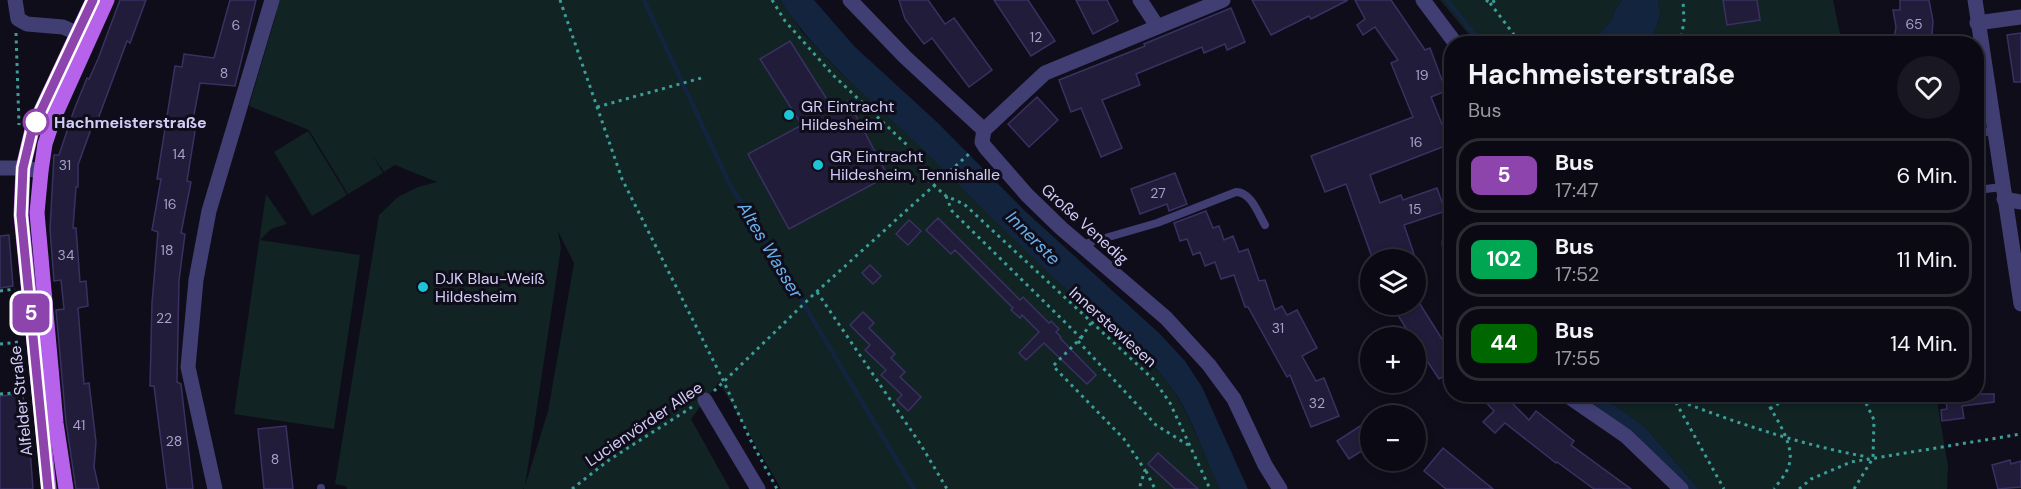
<!DOCTYPE html>
<html lang="de">
<head>
<meta charset="utf-8">
<style>
  body { margin:0; font-family:"DM Sans",sans-serif; background:#191822; color:#f1f3f6; height:100vh; display:flex; flex-direction:column; font-size:22px; white-space:nowrap }
  * { box-sizing:border-box; margin:0 }
  p { font-size:20px; color:#9a9aa0 }
  .icon { flex:none; width:33px; height:33px; fill:none; stroke:currentColor; stroke-width:2; stroke-linecap:round; stroke-linejoin:round }
  .map { position:relative; flex:1; overflow:hidden }
  .side { position:absolute; left:1444px; top:36px; width:540px; height:366px; display:flex; flex-direction:column; background:#0b0a14; border-radius:24px; box-shadow:0 3px 9px #0003,0 0 0 2px #2b2b34 }
  .side>* { flex:none }
  .badge { padding:0 12px; border-radius:9px; font-size:21px; line-height:39px }
  .buttons { position:absolute; left:1360px; top:249px; display:grid; gap:12px }
  .buttons a { display:grid; place-items:center; width:66px; height:66px; border-radius:50%; background:#0b0a14; box-shadow:0 3px 9px #0003,0 0 0 2px #2b2b34; font-size:30px }
  .map>.badge { position:absolute; translate:-50% -50%; box-shadow:0 0 0 3px #fff }
  .round { display:grid; place-items:center; flex:none; width:63px; height:63px; border-radius:32px; background:#191822 }
  .overview { display:flex; align-items:center; justify-content:space-between; height:102px; padding:0 24px }
  h1 { font-size:28px; font-weight:700; line-height:45px }
  ul { padding:0; list-style:none }
  li { display:flex; align-items:center; gap:18px; height:75px; margin:0 12px 9px; padding:0 12px; border:3px solid #2b2b34; border-radius:24px }
  li div { flex:1 }
  li b { display:block; font-size:22px }
  li em { font-style:normal }
  li .badge { min-width:66px; font-weight:700; text-align:center }
  .map>svg:first-child { display:block }
  .green { fill:#112323; fill-rule:evenodd }
  .water { fill:#13243e }
  .lines { fill:none; stroke-linecap:round; stroke-linejoin:round }
  .stream { stroke:#13243e; stroke-width:4.5 }
  .building { fill:#211c39; stroke:#3a3162; stroke-width:1.5 }
  .path { stroke:#3b9e98; stroke-width:3; stroke-dasharray:3 4.5; stroke-linecap:butt }
  .service { stroke:#403e73; stroke-width:8 }
  .minor { stroke:#403e73; stroke-width:15 }
  .primary { stroke:#b762ea; stroke-width:15 }
  .line-casing { stroke:#fff; stroke-width:14 }
  .line { stroke:#8e44ad; stroke-width:9 }
  .poi-dot { fill:#1cc4d5; stroke:#0f0d1a; stroke-width:2 }
  .stop-dot { fill:#fff; stroke:#8e44ad; stroke-width:3 }
  .labels { text-anchor:middle; dominant-baseline:central; stroke-width:6; stroke-linejoin:round; paint-order:stroke }
  .number-label { font-size:14px; fill:#a6a1c8 }
  .poi-label { font-size:16px; fill:#d2cdf8; stroke:#0f0d1a; text-anchor:start }
  .stop-label { font-size:16px; font-weight:bold; fill:#d2cdf8; stroke:#0f0d1a; text-anchor:start }
  .street-label { font-size:16px; fill:#d2cdf8; stroke:#0f0d1a }
  .water-label { font-size:18px; font-style:italic; fill:#68afeb; stroke:#0f0d1a }
</style>
</head>
<body>
<div class="map">
<svg width="2021" height="489" viewBox="0 0 2021 489">
  <rect width="100%" height="100%" fill="#0f0d1a"/>
  <!-- green -->
  <g class="green">
    <path d="M278,0h502l23,33 35,37 38,34 285,270c28,33 41,77 59,115h-439l-62,-107 -28,37 39,70h-206v-2l-1,2h-176l-1,-3 -11,-2 44,-269 19,-18 20,-10 19,-5 -42,-17 -11,7 -11,-16 10,17 -35,21 -39,-64 -60,-24 26,-88zM558,231l16,32 -26,148 -23,75 36,-238z"/>
    <polygon points="1440,0 1622,0 1615,10 1612,20 1591,44 1476,43"/>
    <path d="M1658,0h175l9,43h-185l-3,-12c6,-11 8,-19 4,-31z"/>
    <polygon points="308,131 347,195 312,216 274,152"/>
    <polygon points="266,194 287,224 271,229 260,240 360,255 334,429 234,414"/>
    <polygon points="1600,395 1936,395 1948,466 1947,489 1699,489 1644,426"/>
  </g>
  <!-- water -->
  <g class="water">
    <path d="M780,0h34l40,46 85,78 86,87 135,123 25,27 17,26 46,102h-28c-17,-35 -28,-75 -52,-106 -25,-34 -62,-58 -93,-86 -57,-51 -109,-106 -164,-159 -46,-44 -96,-84 -131,-138z"/>
    <path d="M1622,0h36c4,12 2,20 -4,31l3,12h-66l21,-23 3,-10z"/>
    <polygon points="1581,395 1600,395 1644,426 1699,489 1685,489 1635,434"/>
  </g>
  <g class="lines">
    <!-- stream -->
    <g class="stream">
      <polyline points="644,0 730,185 787,276 914,489"/>
      <polyline points="1447,0 1482,44"/>
    </g>
  </g>
  <!-- building -->
  <g class="building">
    <polygon points="120,0 146,0 130,43 127,41 98,119 95,118 78,165 78,187 76,187 73,228 76,228 80,282 86,281 88,306 78,308 84,384 89,383 96,442 94,467 99,489 76,489 66,422 56,310 64,309 61,280 54,281 50,229 54,155 59,155 74,110 87,78 89,79 98,59"/>
    <polygon points="230,0 256,0 235,86 200,83 191,130 195,131 187,181 191,182 181,233 185,234 179,280 177,382 181,384 193,489 167,489 154,386 150,386 152,303 158,232 152,230 161,179 157,179 175,66 182,67 184,54 214,58"/>
    <polygon points="899,0 928,0 945,24 954,18 992,70 969,87 932,38 924,44 905,19"/>
    <polygon points="994,0 1028,0 1055,41 1031,56"/>
    <polygon points="1076,0 1107,0 1118,21 1093,34"/>
    <polygon points="1252,0 1348,0 1311,19 1309,16 1271,35"/>
    <polygon points="1355,0 1391,0 1425,50 1430,48 1446,91 1431,97 1450,144 1370,175 1380,203 1401,195 1403,200 1437,188 1444,208 1443,212 1404,225 1416,260 1373,260 1346,184 1325,192 1311,156 1413,117 1391,63 1398,60 1375,27 1363,35 1357,25 1365,19"/>
    <polygon points="1723,0 1757,0 1760,20 1727,25"/>
    <polygon points="1900,0 1929,0 1933,21 1932,35 1942,44 1893,44 1896,27 1893,10 1900,10"/>
    <polygon points="1231,8 1245,42 1227,50 1225,44 1204,53 1202,47 1136,74 1140,85 1102,100 1122,148 1101,157 1081,108 1071,112 1059,80 1145,46 1144,44"/>
    <polygon points="2021,33 2021,82 2014,82 2007,35"/>
    <polygon points="790,41 833,109 848,101 888,176 789,229 748,154 802,125 760,59"/>
    <polygon points="1037,97 1058,120 1029,147 1008,124"/>
    <polygon points="1175,173 1187,204 1169,211 1167,204 1140,214 1131,189"/>
    <polygon points="1206,211 1213,228 1219,226 1224,240 1233,236 1239,252 1248,249 1259,281 1265,280 1275,310 1282,306 1287,315 1297,310 1317,348 1302,356 1316,381 1324,378 1339,416 1311,427 1290,375 1287,377 1248,307 1245,307 1234,275 1221,279 1215,262 1205,266 1200,252 1193,255 1187,239 1180,241 1174,223"/>
    <polygon points="938,218 1020,300 1023,297 1049,323 1051,321 1059,329 1056,332 1061,337 1060,338 1096,375 1087,384 1044,343 1026,360 1019,353 1039,332 1022,315 1020,318 1011,310 1013,308 955,250 951,254 926,230"/>
    <polygon points="909,220 921,231 908,245 896,234"/>
    <polygon points="9,235 13,286 0,288 0,236"/>
    <polygon points="870,265 881,276 873,284 862,273"/>
    <polygon points="1391,304 1420,304 1452,355 1452,371 1439,379 1416,344 1416,338 1412,338"/>
    <polygon points="863,312 874,323 869,328 895,354 891,358 905,372 900,377 921,397 908,411 897,400 902,395 881,375 886,370 865,350 870,345 850,325"/>
    <polygon points="23,394 28,449 30,449 33,489 0,489 0,396"/>
    <polygon points="1478,394 1503,394 1529,420 1536,411 1574,441 1571,445 1631,489 1594,489 1557,462 1556,463 1505,423 1495,433 1483,422 1494,411"/>
    <polygon points="1945,394 1994,394 1994,402 1962,406 1964,418 1942,421 1941,410 1947,409"/>
    <polygon points="1371,419 1371,445 1349,459 1337,441"/>
    <polygon points="286,426 293,489 264,489 258,429"/>
    <polygon points="1443,448 1493,489 1446,489 1424,471"/>
    <polygon points="1158,453 1198,489 1175,489 1148,464"/>
    <polygon points="2010,460 2011,464 2021,461 2021,487 1998,489 1992,465"/>
  </g>
  <g class="lines">
    <!-- path -->
    <g class="path">
      <polyline points="560,0 622,179 724,382 750,439 777,489"/>
      <polyline points="772,0 785,21 833,75 907,145 920,173 946,196 964,204 1154,380 1170,403 1210,489"/>
      <polyline points="1486,0 1490,3 1497,0"/>
      <polyline points="1490,3 1521,44"/>
      <polyline points="16,33 19,125"/>
      <polyline points="1680,44 1684,21 1683,0"/>
      <polyline points="597,107 705,77"/>
      <polyline points="946,196 952,211 1081,338 1053,366 1124,439 1145,470 1139,489"/>
      <polyline points="0,291 15,289"/>
      <polyline points="817,292 921,445 947,489"/>
      <polyline points="1081,338 1091,323"/>
      <polyline points="1078,341 1156,425 1188,445"/>
      <polyline points="0,344 19,342"/>
      <polyline points="714,391 812,296 971,152"/>
      <polyline points="0,394 25,392"/>
      <polyline points="1664,394 1674,399 1724,489"/>
      <path d="M1762,394c10,18 34,50 27,71 -2,8 -10,17 -15,24"/>
      <path d="M1674,399c63,24 127,46 194,58"/>
      <polyline points="1770,409 1793,394"/>
      <polyline points="1146,471 1155,489"/>
      <polyline points="572,489 609,460 692,407"/>
      <polyline points="1799,489 1811,479 1851,462 2021,434"/>
      <polyline points="1854,489 1873,458 1874,420 1865,401 1860,394"/>
    </g>
    <!-- service -->
    <g class="service">
      <polyline points="1977,134 1994,130"/>
      <polyline points="1977,190 2002,187"/>
      <path d="M1081,245l76,-22 79,-31c15,0 22,21 29,33"/>
      <polyline points="321,488 321,489"/>
    </g>
    <!-- minor -->
    <g class="minor">
      <polyline points="15,0 18,19 27,24 63,27 88,38"/>
      <polyline points="850,0 905,57 984,130"/>
      <polyline points="1140,0 1157,26"/>
      <polyline points="1423,0 1456,44"/>
      <polyline points="1975,0 2021,304"/>
      <polyline points="1977,23 2021,17"/>
      <polyline points="984,130 982,142 985,147 1027,195 1061,228 1166,318 1209,365 1234,399 1265,465 1280,489"/>
      <polyline points="984,130 1045,73 1223,0"/>
      <polyline points="0,168 23,168 41,171"/>
      <polyline points="2004,199 2021,202"/>
      <polyline points="1452,214 1449,243 1452,270"/>
      <polyline points="1565,394 1626,436 1681,489"/>
      <polyline points="705,400 758,489"/>
      <polyline points="215,489 188,367 196,280 209,211 272,0"/>
    </g>
    <!-- primary -->
    <g class="primary">
      <polyline points="49,489 21,215 23,168 32,130 93,0"/>
      <polyline points="66,489 56,423 37,213 41,171 45,144 53,120 107,0"/>
    </g>
  </g>
  <g class="lines">
    <!-- line casing -->
    <g class="line-casing">
      <polyline id="line" points="48,489 21,215 23,168 32,130 93,0"/>
    </g>
    <!-- line -->
    <use href="#line" class="line"/>
  </g>
  <!-- markers -->
  <g class="poi-dot">
    <circle cx="789" cy="115" r="6"/>
    <circle cx="818" cy="165" r="6"/>
    <circle cx="423" cy="287" r="6"/>
  </g>
  <circle class="stop-dot" cx="36" cy="122" r="12"/>
  <g class="labels">
    <!-- number labels -->
    <g class="number-label">
      <text x="1914" y="24">65</text>
      <text x="236" y="25">6</text>
      <text x="1036" y="37">12</text>
      <text x="224" y="73">8</text>
      <text x="1422" y="75">19</text>
      <text x="1416" y="142">16</text>
      <text x="179" y="154">14</text>
      <text x="65" y="165">31</text>
      <text x="1158" y="193">27</text>
      <text x="170" y="204">16</text>
      <text x="1415" y="209">15</text>
      <text x="167" y="250">18</text>
      <text x="66" y="255">34</text>
      <text x="164" y="318">22</text>
      <text x="1278" y="328">31</text>
      <text x="1317" y="403">32</text>
      <text x="79" y="425">41</text>
      <text x="174" y="441">28</text>
      <text x="275" y="459">8</text>
    </g>
    <!-- poi labels -->
    <g class="poi-label">
      <text x="801" y="106">GR Eintracht<tspan x="801" dy="18">Hildesheim</tspan></text>
      <text x="830" y="156">GR Eintracht<tspan x="830" dy="18">Hildesheim, Tennishalle</tspan></text>
      <text x="435" y="278">DJK Blau-Weiß<tspan x="435" dy="18">Hildesheim</tspan></text>
    </g>
    <!-- stop labels -->
    <g class="stop-label">
      <text x="54" y="122">Hachmeisterstraße</text>
    </g>
    <!-- street labels -->
    <g class="street-label">
      <text transform="translate(1085 224) rotate(42)">Große Venedig</text>
      <text transform="translate(1113 327) rotate(42)">Innerstewiesen</text>
      <text transform="translate(21 401) rotate(-96)">Alfelder Straße</text>
      <text transform="translate(644 424) rotate(-34)">Lucienvörder Allee</text>
    </g>
    <!-- water labels -->
    <g class="water-label">
      <text transform="translate(1033 238) rotate(45)">Innerste</text>
      <text transform="translate(770 250) rotate(59)">Altes Wasser</text>
    </g>
  </g>
</svg>
<div class="buttons">
<a><svg class="icon" aria-label="layers" viewBox="0 0 24 24"><path d="M12 4l9 5-9 5-9-5zM3 14l9 5 9-5"/></svg></a>
<a>+</a>
<a>−</a>
</div>
<b class="badge" style="left:31px;top:313px;background:#8e44ad;color:#fff">5</b>
<section class="side">
<div class="overview"><div><h1>Hachmeisterstraße</h1><p>Bus</p></div><a class="round"><svg class="icon" aria-label="heart" viewBox="0 0 24 24"><path d="M12 20l-8-8c-3-5 5-10 8-4 3-6 11-1 8 4z"/></svg></a></div>
<ul>
<li><span class="badge" style="background:#8e44ad;color:#fff">5</span><div><b>Bus</b><p>17:47</p></div><em>6 Min.</em></li>
<li><span class="badge" style="background:#00a651;color:#fff">102</span><div><b>Bus</b><p>17:52</p></div><em>11 Min.</em></li>
<li><span class="badge" style="background:#060;color:#fff">44</span><div><b>Bus</b><p>17:55</p></div><em>14 Min.</em></li>
</ul>
</section>
</div>
</body>
</html>
